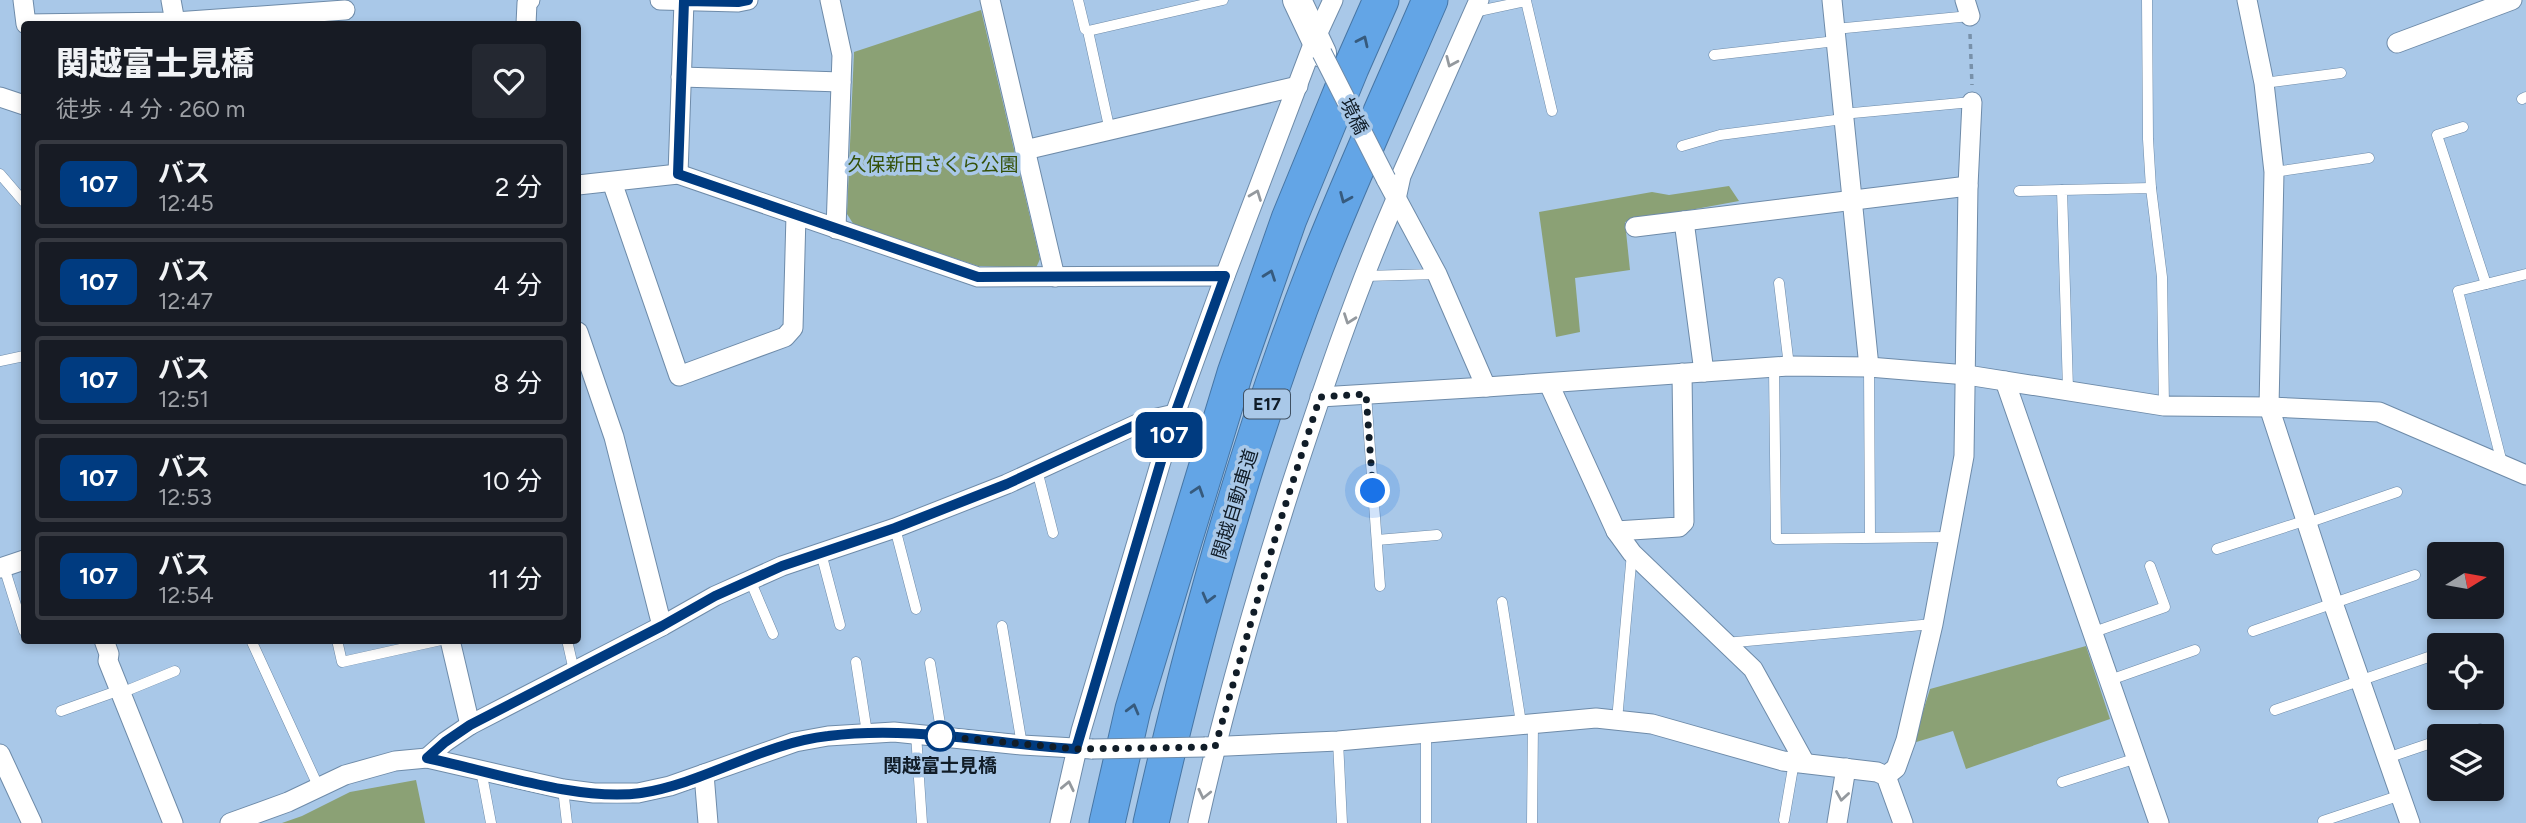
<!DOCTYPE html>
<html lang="ja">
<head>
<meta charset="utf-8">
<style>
  body { margin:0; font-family:Figtree,"Noto Sans JP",sans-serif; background:#242831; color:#f1f3f6; height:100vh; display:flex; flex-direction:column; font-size:26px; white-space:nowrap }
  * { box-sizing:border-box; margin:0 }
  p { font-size:23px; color:#9ea1a6 }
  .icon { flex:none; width:38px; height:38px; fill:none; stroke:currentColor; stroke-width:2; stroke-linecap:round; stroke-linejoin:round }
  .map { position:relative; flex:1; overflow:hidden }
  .details { position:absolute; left:21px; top:21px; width:560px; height:623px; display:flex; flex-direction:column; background:#171b24; border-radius:7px; box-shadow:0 4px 10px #0003 }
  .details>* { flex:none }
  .badge { padding:0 14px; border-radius:10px; font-size:24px; line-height:46px }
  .needle { width:46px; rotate:79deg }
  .tools { position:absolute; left:2427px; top:542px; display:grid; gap:14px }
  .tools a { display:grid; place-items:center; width:77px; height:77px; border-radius:7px; background:#171b24; box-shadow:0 4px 10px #0003; font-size:35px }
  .you { position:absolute; width:35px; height:35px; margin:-18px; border:5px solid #fff; border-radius:50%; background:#1a73e8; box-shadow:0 0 0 10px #1a73e833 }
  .map>.badge { position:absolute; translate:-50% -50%; box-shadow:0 0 0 4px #fff }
  .round { display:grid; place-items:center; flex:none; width:74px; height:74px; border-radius:7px; background:#242831 }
  .headline { display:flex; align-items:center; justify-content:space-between; height:119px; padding:0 35px }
  h1 { font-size:33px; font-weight:800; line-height:52px }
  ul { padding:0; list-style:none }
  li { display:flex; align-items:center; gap:21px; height:88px; margin:0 14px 10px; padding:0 21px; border:4px solid #363941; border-radius:7px }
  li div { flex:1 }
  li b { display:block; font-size:26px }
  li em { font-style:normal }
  li .badge { min-width:77px; font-weight:700; text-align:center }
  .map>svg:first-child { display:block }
  .green { fill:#8ba175 }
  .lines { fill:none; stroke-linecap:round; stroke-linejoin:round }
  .lane-casing { stroke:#6e8ba9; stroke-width:11 }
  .street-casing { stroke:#6e8ba9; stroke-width:21 }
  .secondary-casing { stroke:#6e8ba9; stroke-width:30 }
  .highway-casing { stroke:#4675a4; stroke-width:37 }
  .path { stroke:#7891aa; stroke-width:3.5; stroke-dasharray:5 5; stroke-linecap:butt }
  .lane { stroke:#fff; stroke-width:10 }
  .street { stroke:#fff; stroke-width:19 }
  .secondary { stroke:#fff; stroke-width:28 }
  .highway { stroke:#63a5e6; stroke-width:35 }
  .street-bridge-casing { stroke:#6e8ba9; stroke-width:21; stroke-linecap:butt }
  .street-bridge { stroke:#fff; stroke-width:19 }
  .oneway { stroke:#365a7d }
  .oneway2 { stroke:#94999e }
  .line-casing { stroke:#fff; stroke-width:16 }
  .line { stroke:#003b80; stroke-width:10 }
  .walk { stroke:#111d28; stroke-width:7; stroke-dasharray:0 12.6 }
  .stop-dot { fill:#fff; stroke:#003b80; stroke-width:3.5 }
  .labels { text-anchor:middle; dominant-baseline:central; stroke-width:7; stroke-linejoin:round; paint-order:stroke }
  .shield { fill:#a9c8e8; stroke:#3f5062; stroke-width:2 }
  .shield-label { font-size:18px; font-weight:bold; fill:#111d28 }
  .street-label { font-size:19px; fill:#111d28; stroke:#a9c8e8 }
  .park-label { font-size:19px; fill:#355109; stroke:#a9c8e8 }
  .stop-label { font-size:19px; font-weight:bold; fill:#111d28; stroke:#a9c8e8 }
</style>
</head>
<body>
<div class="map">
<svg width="2526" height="823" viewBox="0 0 2526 823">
  <rect width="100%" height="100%" fill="#a9c8e8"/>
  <!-- green -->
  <g class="green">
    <polygon points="981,10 1040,259 1036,268 978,266 854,225 847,214 854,52"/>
    <polygon points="1729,186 1739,201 1625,222 1630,270 1575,278 1580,332 1556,337 1539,212 1652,192 1669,195"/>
    <polygon points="2086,646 2110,719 1966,769 1953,731 1913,743 1930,689"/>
    <polygon points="416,780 425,823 282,823 302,816 350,792"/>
  </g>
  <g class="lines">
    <!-- lane casing -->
    <g class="lane-casing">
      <g id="lane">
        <polyline points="1078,0 1085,29 1088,31 1110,131"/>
        <polyline points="2147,0 2148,139 2151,188"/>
        <polyline points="1474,12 1526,1 1552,111"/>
        <polyline points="1835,29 1970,16"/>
        <polyline points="1088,31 1223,0"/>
        <polyline points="1714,55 1836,41"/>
        <polyline points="2264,83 2341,73"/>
        <polyline points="2522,99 2526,97"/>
        <polyline points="1842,114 1972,102"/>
        <polyline points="2463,127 2437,135 2486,284"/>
        <polyline points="1682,146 1720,135 1843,119"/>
        <polyline points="2274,172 2369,158"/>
        <polyline points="0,174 24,202"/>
        <polyline points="2019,191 2062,190"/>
        <polyline points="1365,276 1437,274"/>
        <polyline points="1779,283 1789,366"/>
        <polyline points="0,361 24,356"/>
        <polyline points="1774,367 1776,539 1949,537"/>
        <polyline points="1869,367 1870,537"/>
        <polyline points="2068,389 2062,190 2151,188 2162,277 2164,406"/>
        <polyline points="1366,394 1380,586"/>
        <polyline points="2502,463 2458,291 2526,274"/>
        <polyline points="1037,470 1053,533"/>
        <polyline points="2307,523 2397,492"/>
        <polyline points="895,528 916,609"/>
        <polyline points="1377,540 1437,535"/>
        <polyline points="2217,549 2307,520"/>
        <polyline points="821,553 840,625"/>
        <polyline points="4,567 24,631"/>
        <polyline points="750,580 773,634"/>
        <polyline points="1502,602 1521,723"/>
        <polyline points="1002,626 1022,745"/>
        <polyline points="2253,631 2415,575"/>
        <polyline points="2094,632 2165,607 2150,566"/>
        <polyline points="251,640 319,788"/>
        <polyline points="337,640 342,662 441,640"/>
        <polyline points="567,640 574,671"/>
        <polyline points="1725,643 1933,624"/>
        <polyline points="856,662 867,733"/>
        <polyline points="930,663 942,736"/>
        <polyline points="2110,680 2195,650"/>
        <polyline points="121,693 175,671"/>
        <polyline points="2275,710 2440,653"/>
        <polyline points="61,711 120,690"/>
        <polyline points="1617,720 1632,553"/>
        <polyline points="1426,733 1426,823"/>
        <polyline points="916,734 922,823"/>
        <polyline points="2449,737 2480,729"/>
        <polyline points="1338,741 1342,823"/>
        <polyline points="2387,758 2440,740"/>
        <polyline points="481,770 491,823"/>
        <polyline points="2062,782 2137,758"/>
        <polyline points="563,789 567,823"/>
        <polyline points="1784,820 1794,762"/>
        <polyline points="1532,823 1533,723"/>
        <polyline points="2324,823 2323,821 2401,795"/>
      </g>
    </g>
    <!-- street casing -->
    <g class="street-casing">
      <g id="street">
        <polyline points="23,0 26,24 175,22 345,10"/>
        <polyline points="171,0 175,22"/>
        <polyline points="660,0 738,2 748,0"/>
        <polyline points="830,0 842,55 836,229"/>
        <polyline points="990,0 1055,277"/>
        <polyline points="1832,0 1869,367"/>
        <polyline points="1965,0 1970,16"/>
        <polyline points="2247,0 2264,83 2274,172 2269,407 2333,603 2410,823"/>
        <polyline points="526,24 527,3 530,0"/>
        <polyline points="2397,43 2512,0"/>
        <polyline points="681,77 841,82"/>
        <polyline points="0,97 24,105"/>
        <polyline points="1025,150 1298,86"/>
        <polyline points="678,174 684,1"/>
        <polyline points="1386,179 1437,274 1486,387 1789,366 1869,367 1967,375 2164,406 2269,407 2379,412 2526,475"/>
        <polyline points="612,182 679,376 785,337 793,328 796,215"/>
        <polyline points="578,185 678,174 978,277 1225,276"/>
        <polyline points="1684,221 1704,372"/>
        <polyline points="1635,227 1968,186"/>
        <polyline points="578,332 614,437 662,626"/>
        <polyline points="2005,381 2159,823"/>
        <polyline points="1549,384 1616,531 1632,553 1753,669 1805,763"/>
        <polyline points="1320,397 1486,387"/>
        <polyline points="1616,531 1679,527 1684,522 1682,373"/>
        <polyline points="0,568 24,560"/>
        <polyline points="104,640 109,654 108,661 173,823"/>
        <polyline points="450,640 470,725"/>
        <polyline points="1205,747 1338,741 1596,718 1652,724 1783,761 1877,772 1886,776 1903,823"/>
        <polyline points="0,754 32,823"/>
        <polyline points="427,758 445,742 470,725 662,626 715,596 782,566 895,528 1007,484 1144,421 1175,414"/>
        <polyline points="704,774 708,823"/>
        <polyline points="1886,776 1896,768 1906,740 1933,624 1964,456 1968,186 1972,102"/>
        <polyline points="230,823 288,802 345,775 395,761 427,758 563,789 594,793 638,793 670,786 795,742 828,736 894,732 1022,745 1092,749"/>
        <polyline points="1060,823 1081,731 1175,414 1225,276 1315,39 1333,0"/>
        <path d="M1198,823c25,-113 57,-224 92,-334 32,-98 65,-196 106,-290l5,-23 78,-176"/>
        <polyline points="1837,823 1846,768"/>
      </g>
    </g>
    <!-- secondary casing -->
    <g class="secondary-casing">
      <polyline id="secondary" points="1297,0 1322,53"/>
    </g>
    <!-- highway casing -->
    <g class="highway-casing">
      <g id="highway">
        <polyline points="1107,823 1133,709 1235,373 1289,219 1351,68 1381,0"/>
        <path d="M1151,823c43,-190 95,-378 166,-559 35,-89 75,-176 113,-264"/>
      </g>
    </g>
    <!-- path -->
    <polyline class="path" points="1970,34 1972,85"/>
    <!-- lane -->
    <use href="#lane" class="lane"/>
    <!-- street -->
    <use href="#street" class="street"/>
    <!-- secondary -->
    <use href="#secondary" class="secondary"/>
    <!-- highway -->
    <use href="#highway" class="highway"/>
    <!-- street-bridge casing -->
    <g class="street-bridge-casing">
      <g id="street-bridge">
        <polyline points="1322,53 1386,179"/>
        <polyline points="1092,749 1205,747"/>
      </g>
    </g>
    <!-- street-bridge -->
    <use href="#street-bridge" class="street-bridge"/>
  </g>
  <!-- one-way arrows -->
  <defs><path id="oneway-chevron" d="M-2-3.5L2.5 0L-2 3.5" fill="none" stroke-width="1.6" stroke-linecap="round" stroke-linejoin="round" transform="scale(1.75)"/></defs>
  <g class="oneway">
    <use href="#oneway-chevron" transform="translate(1363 41) rotate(-65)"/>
    <use href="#oneway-chevron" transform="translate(1345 198) rotate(113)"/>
    <use href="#oneway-chevron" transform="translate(1270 275) rotate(-70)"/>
    <use href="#oneway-chevron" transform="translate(1198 491) rotate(-72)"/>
    <use href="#oneway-chevron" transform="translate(1208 598) rotate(105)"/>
    <use href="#oneway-chevron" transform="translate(1133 709) rotate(-75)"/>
  </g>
  <g class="oneway2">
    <use href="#oneway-chevron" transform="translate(1451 62) rotate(114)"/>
    <use href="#oneway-chevron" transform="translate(1256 195) rotate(-69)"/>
    <use href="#oneway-chevron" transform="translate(1349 319) rotate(110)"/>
    <use href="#oneway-chevron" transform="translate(1068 786) rotate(-78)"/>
    <use href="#oneway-chevron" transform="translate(1204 794) rotate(103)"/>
    <use href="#oneway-chevron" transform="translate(1842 796) rotate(99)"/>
  </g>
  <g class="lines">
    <!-- line casing -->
    <g class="line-casing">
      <path id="line" d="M748,0l-10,2 -54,-1 -6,173 300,103 247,-1 -50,138 -99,335c-82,-5 -165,-24 -248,-13 -65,7 -123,47 -187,57 -62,9 -152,-22 -214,-35l18,-16 25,-17 192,-99 53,-30 67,-30 113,-38 112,-44 137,-63 16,-4"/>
    </g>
    <!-- line -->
    <use href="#line" class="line"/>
    <!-- walk -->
    <polyline class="walk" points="940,736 1076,749 1215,747 1279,525 1320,397 1366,394 1373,491"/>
  </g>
  <!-- markers -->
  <circle class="stop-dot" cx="940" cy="736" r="14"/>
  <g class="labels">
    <!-- shield labels -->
    <rect class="shield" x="1244" y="389.5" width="46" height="29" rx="5"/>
    <g class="shield-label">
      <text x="1267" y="404">E17</text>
    </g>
    <!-- street labels -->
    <g class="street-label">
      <text transform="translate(1354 116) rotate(63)">境橋</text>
      <text transform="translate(1235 504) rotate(-73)">関越自動車道</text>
    </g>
    <!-- park labels -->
    <g class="park-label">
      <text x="933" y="164">久保新田さくら公園</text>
    </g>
    <!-- stop labels -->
    <g class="stop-label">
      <text x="940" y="765">関越富士見橋</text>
    </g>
  </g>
</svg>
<div class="tools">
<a><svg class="needle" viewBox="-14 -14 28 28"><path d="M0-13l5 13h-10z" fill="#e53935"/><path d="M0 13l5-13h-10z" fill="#9ea1a6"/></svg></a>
<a><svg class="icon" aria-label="locate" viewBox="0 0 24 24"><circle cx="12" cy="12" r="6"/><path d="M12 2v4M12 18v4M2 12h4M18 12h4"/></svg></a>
<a><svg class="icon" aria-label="layers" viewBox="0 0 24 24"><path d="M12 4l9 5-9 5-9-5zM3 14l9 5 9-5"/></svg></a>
</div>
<div class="you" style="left:1373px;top:491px"></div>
<b class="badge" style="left:1169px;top:435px;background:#003b80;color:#fff">107</b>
<section class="details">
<div class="headline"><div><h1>関越富士見橋</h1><p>徒歩 · 4 分 · 260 m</p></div><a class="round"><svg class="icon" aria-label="heart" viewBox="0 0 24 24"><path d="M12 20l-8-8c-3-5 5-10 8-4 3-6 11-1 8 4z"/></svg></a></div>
<ul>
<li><span class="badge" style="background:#003b80;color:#fff">107</span><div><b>バス</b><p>12:45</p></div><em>2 分</em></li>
<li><span class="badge" style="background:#003b80;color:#fff">107</span><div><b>バス</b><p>12:47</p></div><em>4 分</em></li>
<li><span class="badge" style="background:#003b80;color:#fff">107</span><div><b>バス</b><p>12:51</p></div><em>8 分</em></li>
<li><span class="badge" style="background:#003b80;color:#fff">107</span><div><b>バス</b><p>12:53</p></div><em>10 分</em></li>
<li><span class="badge" style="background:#003b80;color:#fff">107</span><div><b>バス</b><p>12:54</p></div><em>11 分</em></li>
</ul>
</section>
</div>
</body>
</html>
